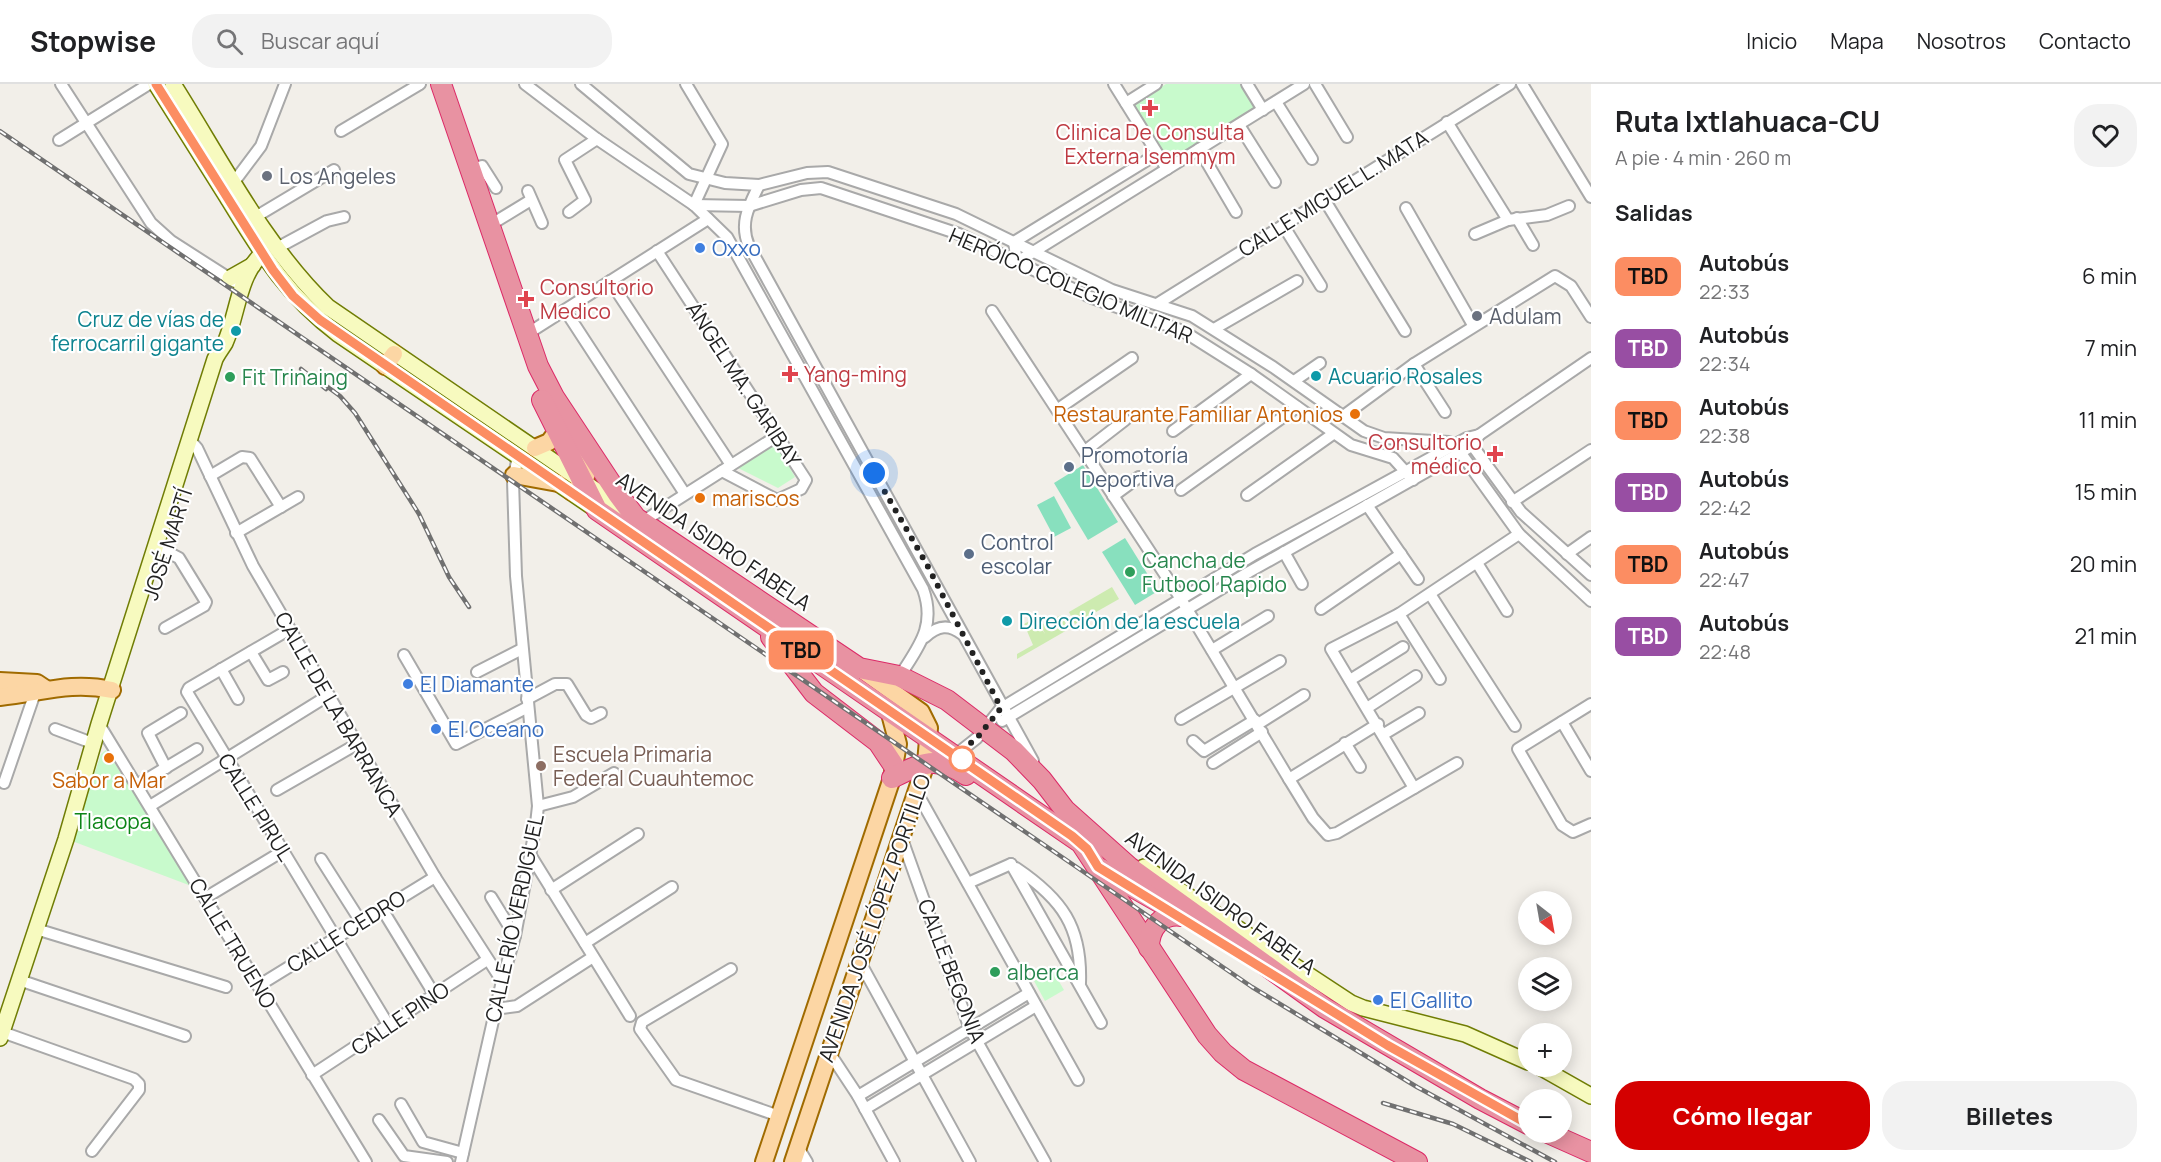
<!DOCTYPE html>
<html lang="es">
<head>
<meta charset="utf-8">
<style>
  body { margin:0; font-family:Manrope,sans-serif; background:#f2f2f2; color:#202124; height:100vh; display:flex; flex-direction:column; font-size:22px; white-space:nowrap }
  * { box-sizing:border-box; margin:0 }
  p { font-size:20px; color:#757577 }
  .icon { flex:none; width:33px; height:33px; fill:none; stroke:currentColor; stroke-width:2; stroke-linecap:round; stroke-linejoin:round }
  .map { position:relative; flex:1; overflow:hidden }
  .side { display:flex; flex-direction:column; background:#fff; width:570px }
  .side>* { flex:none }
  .badge { padding:0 12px; border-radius:9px; font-size:21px; line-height:39px }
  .needle { width:39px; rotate:149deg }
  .buttons { position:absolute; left:1518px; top:807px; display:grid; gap:12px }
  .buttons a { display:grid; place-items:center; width:54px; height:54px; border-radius:50%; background:#fff; box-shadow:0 3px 15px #0003; font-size:30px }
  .you { position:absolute; width:30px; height:30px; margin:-15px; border:4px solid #fff; border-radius:50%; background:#1a73e8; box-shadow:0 0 0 9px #1a73e833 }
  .map>.badge { position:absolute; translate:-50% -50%; box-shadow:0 0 0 3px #fff }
  h2 { padding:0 24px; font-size:22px; line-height:54px }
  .round { display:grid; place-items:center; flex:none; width:63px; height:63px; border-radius:24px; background:#f2f2f2 }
  .head { display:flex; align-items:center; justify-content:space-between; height:102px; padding:0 24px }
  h1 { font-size:28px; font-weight:700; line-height:45px }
  .cta { display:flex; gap:12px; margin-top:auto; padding:12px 24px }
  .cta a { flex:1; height:69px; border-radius:24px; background:#d40000; color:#fff; font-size:24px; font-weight:700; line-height:69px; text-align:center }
  .cta a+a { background:#f2f2f2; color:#202124 }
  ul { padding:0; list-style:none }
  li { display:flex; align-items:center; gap:18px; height:72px; padding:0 24px }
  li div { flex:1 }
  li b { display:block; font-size:22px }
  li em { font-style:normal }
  li .badge { min-width:66px; font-weight:700; text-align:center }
  header { display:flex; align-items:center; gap:36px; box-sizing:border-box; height:84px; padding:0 30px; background:#fff; border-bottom:2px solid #e0e0e0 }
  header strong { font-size:28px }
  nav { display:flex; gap:33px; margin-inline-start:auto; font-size:21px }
  .search { width:420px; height:54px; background:#f2f2f2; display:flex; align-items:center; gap:15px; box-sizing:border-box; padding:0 21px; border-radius:24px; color:#757577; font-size:22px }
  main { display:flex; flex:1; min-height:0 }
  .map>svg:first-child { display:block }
  .grass { fill:#cdebb0 }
  .park { fill:#c8facc }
  .pitch { fill:#88e0be }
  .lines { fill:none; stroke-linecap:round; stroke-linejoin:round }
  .street-casing { stroke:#a9a9a9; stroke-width:14 }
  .secondary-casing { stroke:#707d05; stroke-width:18 }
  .primary-casing { stroke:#a06b00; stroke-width:20 }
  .highway-casing { stroke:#dc2a67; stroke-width:22 }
  .street { stroke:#fff; stroke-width:10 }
  .secondary { stroke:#f7fabf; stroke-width:15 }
  .primary { stroke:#fcd6a4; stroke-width:16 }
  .highway { stroke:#e892a2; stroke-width:20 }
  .rail-casing { stroke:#707070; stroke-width:4.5 }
  .rail { stroke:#fff; stroke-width:2; stroke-dasharray:7; stroke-linecap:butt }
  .line-casing { stroke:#fff; stroke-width:14 }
  .line { stroke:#fc8d62; stroke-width:9 }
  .walk { stroke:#222; stroke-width:6; stroke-dasharray:0 10.8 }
  .health-dot { fill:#e0444e; stroke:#fff; stroke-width:2 }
  .worship-dot { fill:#6b7280; stroke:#fff; stroke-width:2 }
  .shop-dot { fill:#3f7fe0; stroke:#fff; stroke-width:2 }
  .culture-dot { fill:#0f9aa8; stroke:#fff; stroke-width:2 }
  .leisure-dot { fill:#2e9e5b; stroke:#fff; stroke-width:2 }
  .food-dot { fill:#e8710a; stroke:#fff; stroke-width:2 }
  .service-dot { fill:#5c6f8a; stroke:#fff; stroke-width:2 }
  .stop-dot { fill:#fff; stroke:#fc8d62; stroke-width:3 }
  .education-dot { fill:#8d6e63; stroke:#fff; stroke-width:2 }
  .labels { text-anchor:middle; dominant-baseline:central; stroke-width:4.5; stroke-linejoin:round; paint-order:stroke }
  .health-label { font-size:21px; fill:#be3a42; stroke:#fff; text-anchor:start }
  .worship-label { font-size:21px; fill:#5b616d; stroke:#fff; text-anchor:start }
  .street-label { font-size:21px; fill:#222; stroke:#fff }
  .shop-label { font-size:21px; fill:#366cbe; stroke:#fff; text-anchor:start }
  .culture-label { font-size:21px; fill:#0d838f; stroke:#fff; text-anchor:start }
  .leisure-label { font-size:21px; fill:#27864d; stroke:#fff; text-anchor:start }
  .food-label { font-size:21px; fill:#c56008; stroke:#fff; text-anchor:end }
  .service-label { font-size:21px; fill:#4e5e75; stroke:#fff; text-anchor:start }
  .education-label { font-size:21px; fill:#785e54; stroke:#fff; text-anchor:start }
  .park-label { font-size:21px; fill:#0c8416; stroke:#fff }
</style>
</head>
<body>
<header>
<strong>Stopwise</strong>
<div class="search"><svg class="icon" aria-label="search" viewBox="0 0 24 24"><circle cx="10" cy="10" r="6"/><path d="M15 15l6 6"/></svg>Buscar aquí</div>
<nav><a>Inicio</a><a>Mapa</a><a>Nosotros</a><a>Contacto</a></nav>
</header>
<main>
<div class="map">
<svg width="1591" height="1078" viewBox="0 0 1591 1078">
  <rect width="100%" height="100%" fill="#f2efe9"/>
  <!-- grass -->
  <g class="grass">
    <polygon points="1112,503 1119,515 1075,540 1069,528"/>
    <polygon points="1061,531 1069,545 1017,575 1017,570 1033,561 1024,540 1035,534 1045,550 1041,541"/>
  </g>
  <!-- park -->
  <g class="park">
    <polygon points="1166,0 1242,0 1257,24 1168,78 1132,22"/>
    <polygon points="776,360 795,393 778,404 738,384 758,368"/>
    <polygon points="106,666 194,803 72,757 101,670"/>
    <polygon points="1053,887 1064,906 1045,917 1034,897"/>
  </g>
  <!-- pitch -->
  <g class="pitch">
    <polygon points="1083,381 1118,438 1088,456 1054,399"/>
    <polygon points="1054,412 1071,444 1054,453 1037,421"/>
    <polygon points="1125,454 1158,507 1135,521 1102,468"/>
  </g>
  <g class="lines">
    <!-- street casing -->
    <g class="street-casing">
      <g id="street">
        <polyline points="61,0 151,139 171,157 235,198"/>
        <path d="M525,0l72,55 97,66 33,32 196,352c14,39 -6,59 -25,90"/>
        <polyline points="581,0 689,90 725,99 759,101 807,89 828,88 956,130 1112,206 1192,232 1273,283 1364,347 1384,354 1449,358 1455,361 1519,450 1591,517"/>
        <polyline points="686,0 722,60 694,121"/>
        <polyline points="1114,0 1167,85"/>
        <polyline points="1247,0 1263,26"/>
        <polyline points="1315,0 1347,53"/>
        <polyline points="1522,0 1591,113"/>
        <polyline points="1276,18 1312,75"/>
        <polyline points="1126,19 1156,0"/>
        <polyline points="1447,38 1508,136"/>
        <polyline points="1239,41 1275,98"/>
        <polyline points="341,47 420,0"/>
        <polyline points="59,56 149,0"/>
        <polyline points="1199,65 1236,128"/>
        <polyline points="470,85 482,82 496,104"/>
        <polyline points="234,98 261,62 285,0"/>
        <path d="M759,101c-10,21 -20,38 -10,61l284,515"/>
        <polyline points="528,107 542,139"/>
        <polyline points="1324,115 1405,247"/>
        <polyline points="694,121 749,122 801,106 821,104 959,150 1092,214 1183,247 1251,290 1351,361 1393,374 1413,396"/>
        <polyline points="1406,124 1473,241"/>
        <polyline points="569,128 585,116 565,76 597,55"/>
        <polyline points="257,132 334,86"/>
        <polyline points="1517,134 1533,161"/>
        <polyline points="490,141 531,116"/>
        <polyline points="1283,141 1321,202"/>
        <polyline points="1475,150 1508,136 1547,131 1569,122"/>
        <polyline points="1014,158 1017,178 1304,0"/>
        <polyline points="1014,158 1157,70"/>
        <polyline points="277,164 327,137 344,133"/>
        <polyline points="657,167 806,396 801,405 777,416 722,387"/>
        <polyline points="610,197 731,381"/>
        <polyline points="1157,220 1510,0"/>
        <polyline points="565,226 685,410"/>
        <polyline points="992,227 1181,515 1289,695"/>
        <polyline points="1214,245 1297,197"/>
        <polyline points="527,250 708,135"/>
        <polyline points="1414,280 1445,328"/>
        <polyline points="1294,297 1320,279"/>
        <polyline points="1058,325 1132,274"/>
        <polyline points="1342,333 1414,280 1555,192 1571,202 1591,233"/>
        <polyline points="1173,347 1251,290"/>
        <polyline points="190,356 197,364 253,482 435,793 502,897"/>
        <polyline points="1469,357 1521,428 1591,491"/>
        <polyline points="1085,367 1125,336"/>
        <polyline points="210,392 242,373 250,374 281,423"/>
        <polyline points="1181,406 1297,323"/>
        <polyline points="1247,411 1333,350"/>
        <polyline points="1113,412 1139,393"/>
        <polyline points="1512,418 1591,366"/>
        <polyline points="1367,421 1418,495"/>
        <polyline points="642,438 777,352"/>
        <polyline points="236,449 298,413"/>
        <polyline points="158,463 179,474 206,518 204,522 165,544"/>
        <polyline points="1284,468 1302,500"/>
        <polyline points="1567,470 1591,453"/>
        <polyline points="1477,479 1507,527"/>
        <polyline points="1430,510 1515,642"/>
        <polyline points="1321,525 1401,470"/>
        <polyline points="1399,530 1440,595"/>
        <polyline points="290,545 189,604 187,608 389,942"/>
        <path d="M925,553c13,-12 24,-13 37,-3"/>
        <polyline points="1212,566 1268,532"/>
        <polyline points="251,568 268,596 283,588"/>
        <polyline points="404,571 456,660 528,623"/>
        <polyline points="221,585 238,615"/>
        <polyline points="477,588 522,565"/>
        <polyline points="1350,596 1403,563"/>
        <polyline points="527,615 555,600 567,600 586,631 591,634 601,629"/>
        <polyline points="1591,620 1518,665 1562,741 1573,748 1591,740"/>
        <polyline points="1367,624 1416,592"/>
        <polyline points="1181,635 1280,577"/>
        <polyline points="1002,637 1249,488 1472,362 1479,351"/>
        <polyline points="1562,638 1591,687"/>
        <polyline points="99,640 366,1078"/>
        <polyline points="1258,640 1304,611"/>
        <polyline points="1378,640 1289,695 1313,734 1328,751 1337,749 1457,679"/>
        <polyline points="55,645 95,660"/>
        <polyline points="1384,650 1419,629"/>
        <polyline points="1193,657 1204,667 1255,636"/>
        <polyline points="1345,659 1360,683"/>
        <polyline points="953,673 977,654 1001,624 1008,620 1255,470 1467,354 1479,351 1591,274"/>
        <polyline points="1213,679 1262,648"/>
        <polyline points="166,684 148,649 181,629"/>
        <polyline points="4,699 37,603"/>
        <polyline points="137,701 197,665"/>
        <polyline points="1414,704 1331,565 1399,530 1519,450"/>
        <polyline points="277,706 357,660"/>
        <polyline points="916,707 1078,996"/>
        <polyline points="150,722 329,611"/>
        <polyline points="538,722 573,713 614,689"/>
        <polyline points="902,755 970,945 1045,1078"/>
        <polyline points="531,772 630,932"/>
        <polyline points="321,775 361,838"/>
        <polyline points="1011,780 1101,939"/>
        <path d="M1016,784c46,31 66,59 64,115"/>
        <polyline points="968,799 1011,780"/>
        <polyline points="551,806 638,750"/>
        <polyline points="491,813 515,852"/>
        <polyline points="205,814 283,767"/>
        <polyline points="382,825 434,910"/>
        <polyline points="36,845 226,903"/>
        <polyline points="585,859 672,803"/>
        <polyline points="860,878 970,1078"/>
        <polyline points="731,885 642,938 640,945 676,996 779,1032"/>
        <polyline points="19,896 185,952"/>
        <polyline points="258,902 435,793"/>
        <polyline points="495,925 517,922 593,873"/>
        <polyline points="2,948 134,995 139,1000 139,1006 92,1067"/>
        <polyline points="829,968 858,1012 894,1078"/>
        <polyline points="312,991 487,876"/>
        <polyline points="858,1012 1029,909"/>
        <polyline points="401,1020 423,1058 463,1069"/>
        <polyline points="865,1025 1036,922"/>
        <polyline points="379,1036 404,1072 447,1078"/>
        <polyline points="798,1063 807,1078"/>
        <polyline points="461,1078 502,897 515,852 536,740 538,722 516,492 513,397 518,372"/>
      </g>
    </g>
    <!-- secondary casing -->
    <g class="secondary-casing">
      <g id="secondary">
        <path d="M156,0c24,38 47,75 71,113 34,55 58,97 111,137l259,176"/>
        <path d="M173,0c47,74 91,162 155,223l298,204"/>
        <polyline points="230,194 253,181"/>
        <polyline points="1144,783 1351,919 1363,924 1465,950 1528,978"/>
        <path d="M0,954l66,-199 33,-115 116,-365c3,-6 7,-11 10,-16 13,-29 13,-67 37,-89"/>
        <polyline points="1538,982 1591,1012"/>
      </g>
    </g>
    <!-- primary casing -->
    <g class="primary-casing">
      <g id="primary">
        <polyline points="385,282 394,270"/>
        <polyline points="535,364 549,358 558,346"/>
        <polyline points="514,391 558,399"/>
        <path d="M572,408c18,-13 19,-24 13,-45"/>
        <polyline points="0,597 37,599 46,605"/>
        <path d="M0,613c41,-4 70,-16 112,-7"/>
        <polyline points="764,1078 892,694 898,660 889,626"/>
        <polyline points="793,1078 926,679 929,644 921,628 862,586"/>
      </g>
    </g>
    <!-- highway casing -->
    <g class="highway-casing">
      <g id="highway">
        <polyline points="441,0 538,282 554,313 618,410 636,434 859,584 899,592 947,616 1014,667 1042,696 1065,726 1129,783 1325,924 1480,1015 1528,1040"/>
        <polyline points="542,316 597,426 1081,759 1207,951 1223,969 1244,986 1417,1078"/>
        <polyline points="771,553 814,609 878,658 894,682"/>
        <path d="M892,694c30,-15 44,-23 74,-3"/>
        <polyline points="1101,785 1159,818"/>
        <path d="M1149,864c0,-20 12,-35 33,-32"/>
        <polyline points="1546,1048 1591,1068"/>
      </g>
    </g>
    <!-- street -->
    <use href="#street" class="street"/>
    <!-- secondary -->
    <use href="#secondary" class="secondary"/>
    <!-- primary -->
    <use href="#primary" class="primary"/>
    <!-- highway -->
    <use href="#highway" class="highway"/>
    <!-- rail casing -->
    <g class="rail-casing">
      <g id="rail">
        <polyline points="0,47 1252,903 1417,1003 1555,1078"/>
        <polyline points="301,285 326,305"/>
        <polyline points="321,298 340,312 355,329 419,430 449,493 469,523"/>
        <polyline points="1383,1019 1453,1040 1531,1078"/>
      </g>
    </g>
    <!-- rail -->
    <use href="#rail" class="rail"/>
  </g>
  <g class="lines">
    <!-- line casing -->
    <g class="line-casing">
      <polyline id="line" points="156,0 273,186 293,212 320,236 1072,752 1087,765 1098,783 1387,961 1528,1040"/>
    </g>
    <!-- line -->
    <use href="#line" class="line"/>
    <!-- walk -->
    <polyline class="walk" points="874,389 926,479 1001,624 977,654 956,671 962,675"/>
  </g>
  <!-- markers -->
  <g class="health-dot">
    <path d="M1147 15h6v6h6v6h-6v6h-6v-6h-6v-6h6z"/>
    <path d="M523 206h6v6h6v6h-6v6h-6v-6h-6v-6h6z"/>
    <path d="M787 281h6v6h6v6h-6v6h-6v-6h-6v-6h6z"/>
    <path d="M1492 361h6v6h6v6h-6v6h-6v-6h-6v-6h6z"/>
  </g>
  <g class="worship-dot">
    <circle cx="267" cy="92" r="6"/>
    <circle cx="1477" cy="232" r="6"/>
  </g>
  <g class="shop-dot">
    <circle cx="700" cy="164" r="6"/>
    <circle cx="408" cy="600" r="6"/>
    <circle cx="436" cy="645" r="6"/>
    <circle cx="1378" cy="916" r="6"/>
  </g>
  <g class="culture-dot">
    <circle cx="236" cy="247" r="6"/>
    <circle cx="1316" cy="292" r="6"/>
    <circle cx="1007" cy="537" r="6"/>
  </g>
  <g class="leisure-dot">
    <circle cx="230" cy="293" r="6"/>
    <circle cx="1130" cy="488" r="6"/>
    <circle cx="995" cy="888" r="6"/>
  </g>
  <g class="food-dot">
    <circle cx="1355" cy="330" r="6"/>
    <circle cx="700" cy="414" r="6"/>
    <circle cx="109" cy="674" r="6"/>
  </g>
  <g class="service-dot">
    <circle cx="1069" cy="383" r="6"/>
    <circle cx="969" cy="470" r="6"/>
  </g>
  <circle class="stop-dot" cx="962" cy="675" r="12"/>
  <circle class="education-dot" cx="541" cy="682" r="6"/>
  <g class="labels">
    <!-- health labels -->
    <g class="health-label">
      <text x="1150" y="48" text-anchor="middle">Clinica De Consulta<tspan x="1150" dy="24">Externa Isemmym</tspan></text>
      <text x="540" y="203">Consultorio<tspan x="540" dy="24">Medico</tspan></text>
      <text x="804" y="290">Yang-ming</text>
      <text x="1482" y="358" text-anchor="end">Consultorio<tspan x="1482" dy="24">médico</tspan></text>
    </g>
    <!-- worship labels -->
    <g class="worship-label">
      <text x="279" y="92">Los Angeles</text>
      <text x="1489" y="232">Adulam</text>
    </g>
    <!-- street labels -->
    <g class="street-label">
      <text transform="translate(1333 109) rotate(-32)">CALLE MIGUEL L. MATA</text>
      <text transform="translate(1071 201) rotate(23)">HERÓICO COLEGIO MILITAR</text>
      <text transform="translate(744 300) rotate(57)">ÁNGEL MA. GARIBAY</text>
      <text transform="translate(714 457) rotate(34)">AVENIDA ISIDRO FABELA</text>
      <text transform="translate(167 460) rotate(-72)">JOSÉ MARTÍ</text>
      <text transform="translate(339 630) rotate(60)">CALLE DE LA BARRANCA</text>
      <text transform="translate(256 723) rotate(58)">CALLE PIRUL</text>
      <text transform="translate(1221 818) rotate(36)">AVENIDA ISIDRO FABELA</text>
      <text transform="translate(514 834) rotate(-78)">CALLE RÍO VERDIGUEL</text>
      <text transform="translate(874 834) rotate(-71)">AVENIDA JOSÉ LÓPEZ PORTILLO</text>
      <text transform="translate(346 847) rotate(-32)">CALLE CEDRO</text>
      <text transform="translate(233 859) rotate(59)">CALLE TRUENO</text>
      <text transform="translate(952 887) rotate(69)">CALLE BEGONIA</text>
      <text transform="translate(400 934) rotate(-34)">CALLE PINO</text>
    </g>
    <!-- shop labels -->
    <g class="shop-label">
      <text x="712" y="164">Oxxo</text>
      <text x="420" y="600">El Diamante</text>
      <text x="448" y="645">El Oceano</text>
      <text x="1390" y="916">El Gallito</text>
    </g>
    <!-- culture labels -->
    <g class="culture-label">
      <text x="224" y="235" text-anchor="end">Cruz de vías de<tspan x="224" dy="24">ferrocarril gigante</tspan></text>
      <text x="1328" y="292">Acuario Rosales</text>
      <text x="1019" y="537">Dirección de la escuela</text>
    </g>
    <!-- leisure labels -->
    <g class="leisure-label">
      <text x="242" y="293">Fit Trinaing</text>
      <text x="1142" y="476">Cancha de<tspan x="1142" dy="24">Futbool Rapido</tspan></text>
      <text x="1007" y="888">alberca</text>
    </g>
    <!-- food labels -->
    <g class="food-label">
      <text x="1343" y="330">Restaurante Familiar Antonios</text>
      <text x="712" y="414" text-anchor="start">mariscos</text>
      <text x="109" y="696" text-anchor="middle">Sabor a Mar</text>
    </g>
    <!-- service labels -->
    <g class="service-label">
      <text x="1081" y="371">Promotoría<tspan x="1081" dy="24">Deportiva</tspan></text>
      <text x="981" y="458">Control<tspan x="981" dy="24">escolar</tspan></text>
    </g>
    <!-- education labels -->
    <g class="education-label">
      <text x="553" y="670">Escuela Primaria<tspan x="553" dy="24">Federal Cuauhtemoc</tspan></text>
    </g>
    <!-- park labels -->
    <g class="park-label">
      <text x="113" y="737">Tlacopa</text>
    </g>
  </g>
</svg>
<div class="buttons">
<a><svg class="needle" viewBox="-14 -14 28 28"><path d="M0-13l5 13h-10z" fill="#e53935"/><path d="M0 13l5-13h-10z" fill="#757577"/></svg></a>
<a><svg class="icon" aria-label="layers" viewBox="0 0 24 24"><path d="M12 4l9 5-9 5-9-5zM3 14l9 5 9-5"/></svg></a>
<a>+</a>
<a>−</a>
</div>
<div class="you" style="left:874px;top:389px"></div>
<b class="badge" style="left:801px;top:566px;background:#fc8d62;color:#111">TBD</b>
</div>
<section class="side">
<div class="head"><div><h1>Ruta Ixtlahuaca-CU</h1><p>A pie · 4 min · 260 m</p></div><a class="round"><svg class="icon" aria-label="heart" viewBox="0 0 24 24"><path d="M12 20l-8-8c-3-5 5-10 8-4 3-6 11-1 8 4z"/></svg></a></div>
<h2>Salidas</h2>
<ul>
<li><span class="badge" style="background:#fc8d62;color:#111">TBD</span><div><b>Autobús</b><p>22:33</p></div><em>6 min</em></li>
<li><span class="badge" style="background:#984ea3;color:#fff">TBD</span><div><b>Autobús</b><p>22:34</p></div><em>7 min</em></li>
<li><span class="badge" style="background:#fc8d62;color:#111">TBD</span><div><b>Autobús</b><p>22:38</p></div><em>11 min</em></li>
<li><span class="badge" style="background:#984ea3;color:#fff">TBD</span><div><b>Autobús</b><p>22:42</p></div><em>15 min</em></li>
<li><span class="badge" style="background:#fc8d62;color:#111">TBD</span><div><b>Autobús</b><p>22:47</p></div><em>20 min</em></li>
<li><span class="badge" style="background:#984ea3;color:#fff">TBD</span><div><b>Autobús</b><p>22:48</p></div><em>21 min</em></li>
</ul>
<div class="cta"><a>Cómo llegar</a><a>Billetes</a></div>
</section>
</main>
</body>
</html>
